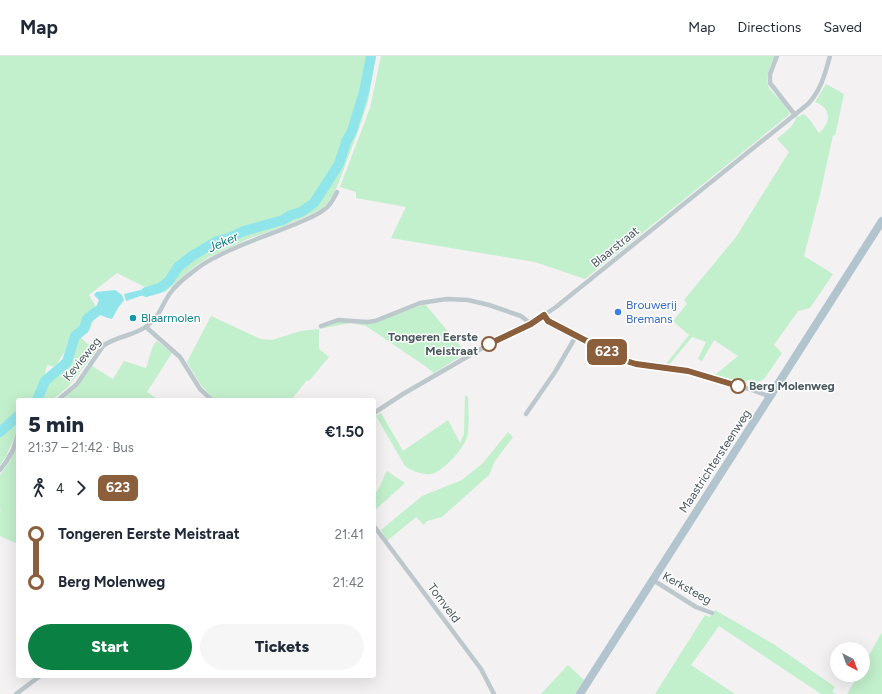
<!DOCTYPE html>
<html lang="en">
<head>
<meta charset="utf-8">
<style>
  body { margin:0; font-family:Figtree,sans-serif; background:#f6f6f7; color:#1f2937; height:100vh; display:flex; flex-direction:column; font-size:15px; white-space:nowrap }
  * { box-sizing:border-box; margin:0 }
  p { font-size:13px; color:#747a83 }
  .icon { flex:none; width:22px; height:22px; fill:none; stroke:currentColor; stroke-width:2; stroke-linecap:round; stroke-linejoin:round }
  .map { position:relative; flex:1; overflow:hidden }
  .sheet { position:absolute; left:16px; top:342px; width:360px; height:280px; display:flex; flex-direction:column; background:#fff; border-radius:4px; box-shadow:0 4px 16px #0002 }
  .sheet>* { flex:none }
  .badge { padding:0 8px; border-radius:6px; font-size:14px; line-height:26px }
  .needle { width:26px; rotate:139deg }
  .fabs { position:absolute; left:830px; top:586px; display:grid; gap:8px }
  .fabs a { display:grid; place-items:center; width:40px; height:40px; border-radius:50%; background:#fff; box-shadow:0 4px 16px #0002; font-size:20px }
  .map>.badge { position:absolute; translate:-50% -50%; box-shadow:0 0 0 2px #fff }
  .legs { display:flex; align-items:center; gap:6px; height:44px; padding:0 12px; font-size:13px }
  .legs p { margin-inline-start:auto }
  .headline { display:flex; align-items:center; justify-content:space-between; height:68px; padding:0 12px }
  h1 { font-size:22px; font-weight:800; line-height:30px }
  .cta { display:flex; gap:8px; margin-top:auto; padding:8px 12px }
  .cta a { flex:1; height:46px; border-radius:24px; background:#0b8043; color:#fff; font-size:16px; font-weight:800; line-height:46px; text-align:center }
  .cta a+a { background:#f6f6f7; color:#1f2937 }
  ul { padding:0 12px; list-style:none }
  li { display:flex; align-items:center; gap:14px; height:48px; font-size:15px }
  li i { display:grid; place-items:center; width:6px; height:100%; margin:0 5px; background:currentColor }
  li i::after { content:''; width:10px; height:10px; margin:-5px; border:3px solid; border-radius:50%; background:#fff }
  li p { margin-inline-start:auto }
  li:first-child i { background:linear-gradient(#0000 50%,currentColor 0) }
  li:last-child i { background:linear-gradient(currentColor 50%,#0000 0) }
  header { display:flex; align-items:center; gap:24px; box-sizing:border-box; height:56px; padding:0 20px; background:#fff; border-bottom:1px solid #e0e1e3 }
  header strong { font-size:19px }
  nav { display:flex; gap:22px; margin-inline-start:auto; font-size:14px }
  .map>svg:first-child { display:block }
  .green { fill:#c2efcc }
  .water { fill:#90e5ea }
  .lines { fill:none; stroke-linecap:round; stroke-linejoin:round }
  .river { stroke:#90e5ea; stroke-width:10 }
  .minor { stroke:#bdc8cd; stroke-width:4.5 }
  .primary { stroke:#b2c5cf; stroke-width:8 }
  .line-1-casing { stroke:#fff; stroke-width:9 }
  .line-1 { stroke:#8b5e3c; stroke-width:6 }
  .shop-dot { fill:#3f7fe0; stroke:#fff; stroke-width:1.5 }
  .culture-dot { fill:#0f9aa8; stroke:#fff; stroke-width:1.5 }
  .stop-1-dot { fill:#fff; stroke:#8b5e3c; stroke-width:2 }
  .labels { text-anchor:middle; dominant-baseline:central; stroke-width:3; stroke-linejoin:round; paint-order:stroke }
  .street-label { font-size:12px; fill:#49585e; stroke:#fff }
  .shop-label { font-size:12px; fill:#366cbe; stroke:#fff; text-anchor:start }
  .culture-label { font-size:12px; fill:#0d838f; stroke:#fff; text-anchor:start }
  .stop-label { font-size:12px; font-weight:bold; fill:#49585e; stroke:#fff; text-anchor:end }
  .water-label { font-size:13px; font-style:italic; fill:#117e84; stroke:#fff }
</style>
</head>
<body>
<header>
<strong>Map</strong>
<nav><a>Map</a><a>Directions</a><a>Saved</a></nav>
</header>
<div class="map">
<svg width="882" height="638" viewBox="0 0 882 638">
  <rect width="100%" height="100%" fill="#f3f1f2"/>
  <!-- green -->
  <g class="green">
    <polygon points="0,0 376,0 368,45 361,67 339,126 333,139 328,146 322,153 305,161 282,171 250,182 207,202 189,215 165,236 157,229 145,231 117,217 89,239 96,251 95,254 92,256 94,259 96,258 90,273 81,282 88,288 106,285 99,291 68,331 52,344 40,344 42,334 46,328 57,319 59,310 66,297 75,294 79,282 70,279 65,295 55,311 47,309 45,319 39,329 34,344 18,344 18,373 6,400 0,409"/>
    <path d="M381,0h394c-19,38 0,30 15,58l-205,165 -50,-17 -144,-24 15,-31 -50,-9v-6l-16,-5 30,-79z"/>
    <path d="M826,28l18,10 -9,42 -2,-1 -12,55 -17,66 29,18 -23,34 -12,3 -24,34 8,8 -18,26 -6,3 -10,-2 -4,3 -29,-8 23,-19 -24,-16 -12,21 -4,-2 8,-17 -14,-5 -23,28 -3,-1 23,-29 -16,-14 14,-17 -3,-4 52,-63 53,-85 -12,-13 14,-12 6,-10 7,-3 5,5 10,14c12,-10 13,-25 -4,-31z"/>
    <polygon points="425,248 466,297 434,317 425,310 366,270 351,267 319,273 319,293 329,301 309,325 307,324 291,344 215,344 201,329 187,306 211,260 252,279 261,283 272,284 301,275 318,273 340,265 367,268"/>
    <polygon points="157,285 172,297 147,336 159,344 62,344 78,330 92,310 113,323 124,305 146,312 153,290"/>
    <path d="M465,339l3,2c0,12 2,28 -1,40 -3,11 -24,35 -36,37 -9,1 -19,-3 -26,-8l-29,-50 5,-3 22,38 45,-31 12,23 4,-9z"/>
    <polygon points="508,376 513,381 495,405 489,419 442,461 427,465 424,469 416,461 387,485 381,474 422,440 462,424 483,407"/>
    <polygon points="18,384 18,488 0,480 0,455 1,454 0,453 0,419 10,405"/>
    <path d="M387,415l18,12 -31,28v-16c8,-9 7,-14 13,-24z"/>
    <polygon points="715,554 775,589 835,631 832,636 837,638 821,638 719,570 691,609 735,638 655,638 705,559 710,561"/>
    <polygon points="882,576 882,638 847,638 858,619 863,619 863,610"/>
    <polygon points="568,609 584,624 575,638 541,638"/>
  </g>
  <!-- water -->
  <g class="water">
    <polygon points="157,230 158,234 126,245 124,238"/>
    <path d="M115,234l7,5 2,5 -6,8 -6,11c-6,-1 -10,-4 -16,-5l-2,1 -2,-3 3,-2 4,-10 -5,-5 2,-3z"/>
  </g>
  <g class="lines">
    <!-- river -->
    <g class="river">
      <polyline points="146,236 160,232 169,225 178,211 192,200 217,185 229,182 244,175 283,164 291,159 301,156 314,147 339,108 346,86 352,75 364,36 371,0"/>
      <polyline points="37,344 45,325 67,306 75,280 84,273 87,263 96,256 105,251"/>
      <polyline points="0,376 18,360"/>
    </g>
    <!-- minor -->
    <g class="minor">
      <polyline points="777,0 770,18 770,27 795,59"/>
      <polyline points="544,259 548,265 623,304 636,308 688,315 752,334 771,341"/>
      <polyline points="321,270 338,264 367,266 375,265 420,247 447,243 468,244 489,249 521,260 531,268"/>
      <polyline points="146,271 180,301 200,333 212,344"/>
      <path d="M58,344l19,-16 26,-38c13,-10 31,-10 44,-20 15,-12 14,-21 24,-34 7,-10 32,-29 43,-34 27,-15 56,-23 84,-35 9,-4 20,-8 27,-14 6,-4 9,-11 12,-17"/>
      <path d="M374,357l29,-19 95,-55 33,-15 25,-17 252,-203c13,-14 17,-30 22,-48"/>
      <polyline points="526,358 555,316 576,280"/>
      <polyline points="0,414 6,406 13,394 18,378"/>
      <polyline points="374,470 481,613 494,638"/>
      <polyline points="653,524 696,551 712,557"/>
      <polyline points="16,638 40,620"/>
    </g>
    <!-- primary -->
    <polyline class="primary" points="580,638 882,165"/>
  </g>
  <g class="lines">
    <!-- line-1 casing -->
    <g class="line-1-casing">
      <polyline id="line-1" points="489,288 531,268 544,259 548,265 623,304 636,308 688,315 738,330"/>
    </g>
    <!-- line-1 -->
    <use href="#line-1" class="line-1"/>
  </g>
  <!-- markers -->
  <circle class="shop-dot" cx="618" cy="256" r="4"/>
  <circle class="culture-dot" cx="133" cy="262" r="4"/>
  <g class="stop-1-dot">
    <circle cx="489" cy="288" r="7"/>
    <circle cx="738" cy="330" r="7"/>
  </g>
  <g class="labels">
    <!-- street labels -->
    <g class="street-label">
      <text transform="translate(615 191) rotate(-39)">Blaarstraat</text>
      <text transform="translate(82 303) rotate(-51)">Kevieweg</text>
      <text transform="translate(715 405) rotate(-57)">Maastrichtersteenweg</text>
      <text transform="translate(687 532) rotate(29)">Kerksteeg</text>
      <text transform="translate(444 547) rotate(53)">Tomveld</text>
    </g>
    <!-- shop labels -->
    <g class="shop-label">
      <text x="626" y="249">Brouwerij<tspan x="626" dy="14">Bremans</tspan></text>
    </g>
    <!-- culture labels -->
    <g class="culture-label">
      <text x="141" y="262">Blaarmolen</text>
    </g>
    <!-- stop labels -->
    <g class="stop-label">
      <text x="478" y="281">Tongeren Eerste<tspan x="478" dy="14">Meistraat</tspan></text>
      <text x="749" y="330" text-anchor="start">Berg Molenweg</text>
    </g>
    <!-- water labels -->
    <g class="water-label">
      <text transform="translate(223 186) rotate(-24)">Jeker</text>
    </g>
  </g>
</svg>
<div class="fabs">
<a><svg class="needle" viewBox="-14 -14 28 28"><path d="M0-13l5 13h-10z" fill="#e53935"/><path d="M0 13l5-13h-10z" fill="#747a83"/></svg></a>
</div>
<b class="badge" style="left:607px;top:296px;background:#8b5e3c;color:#fff">623</b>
<section class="sheet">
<div class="headline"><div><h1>5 min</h1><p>21:37 – 21:42 · Bus</p></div><b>€1.50</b></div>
<div class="legs"><svg class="icon" aria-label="walk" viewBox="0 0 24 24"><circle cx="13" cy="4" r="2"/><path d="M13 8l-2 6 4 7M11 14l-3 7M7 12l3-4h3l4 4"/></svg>4<svg class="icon" aria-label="forward" viewBox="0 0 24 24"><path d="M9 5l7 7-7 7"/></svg><b class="badge" style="background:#8b5e3c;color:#fff">623</b></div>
<ul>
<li><i style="color:#8b5e3c"></i><b>Tongeren Eerste Meistraat</b><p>21:41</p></li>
<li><i style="color:#8b5e3c"></i><b>Berg Molenweg</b><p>21:42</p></li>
</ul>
<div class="cta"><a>Start</a><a>Tickets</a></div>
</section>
</div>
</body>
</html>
